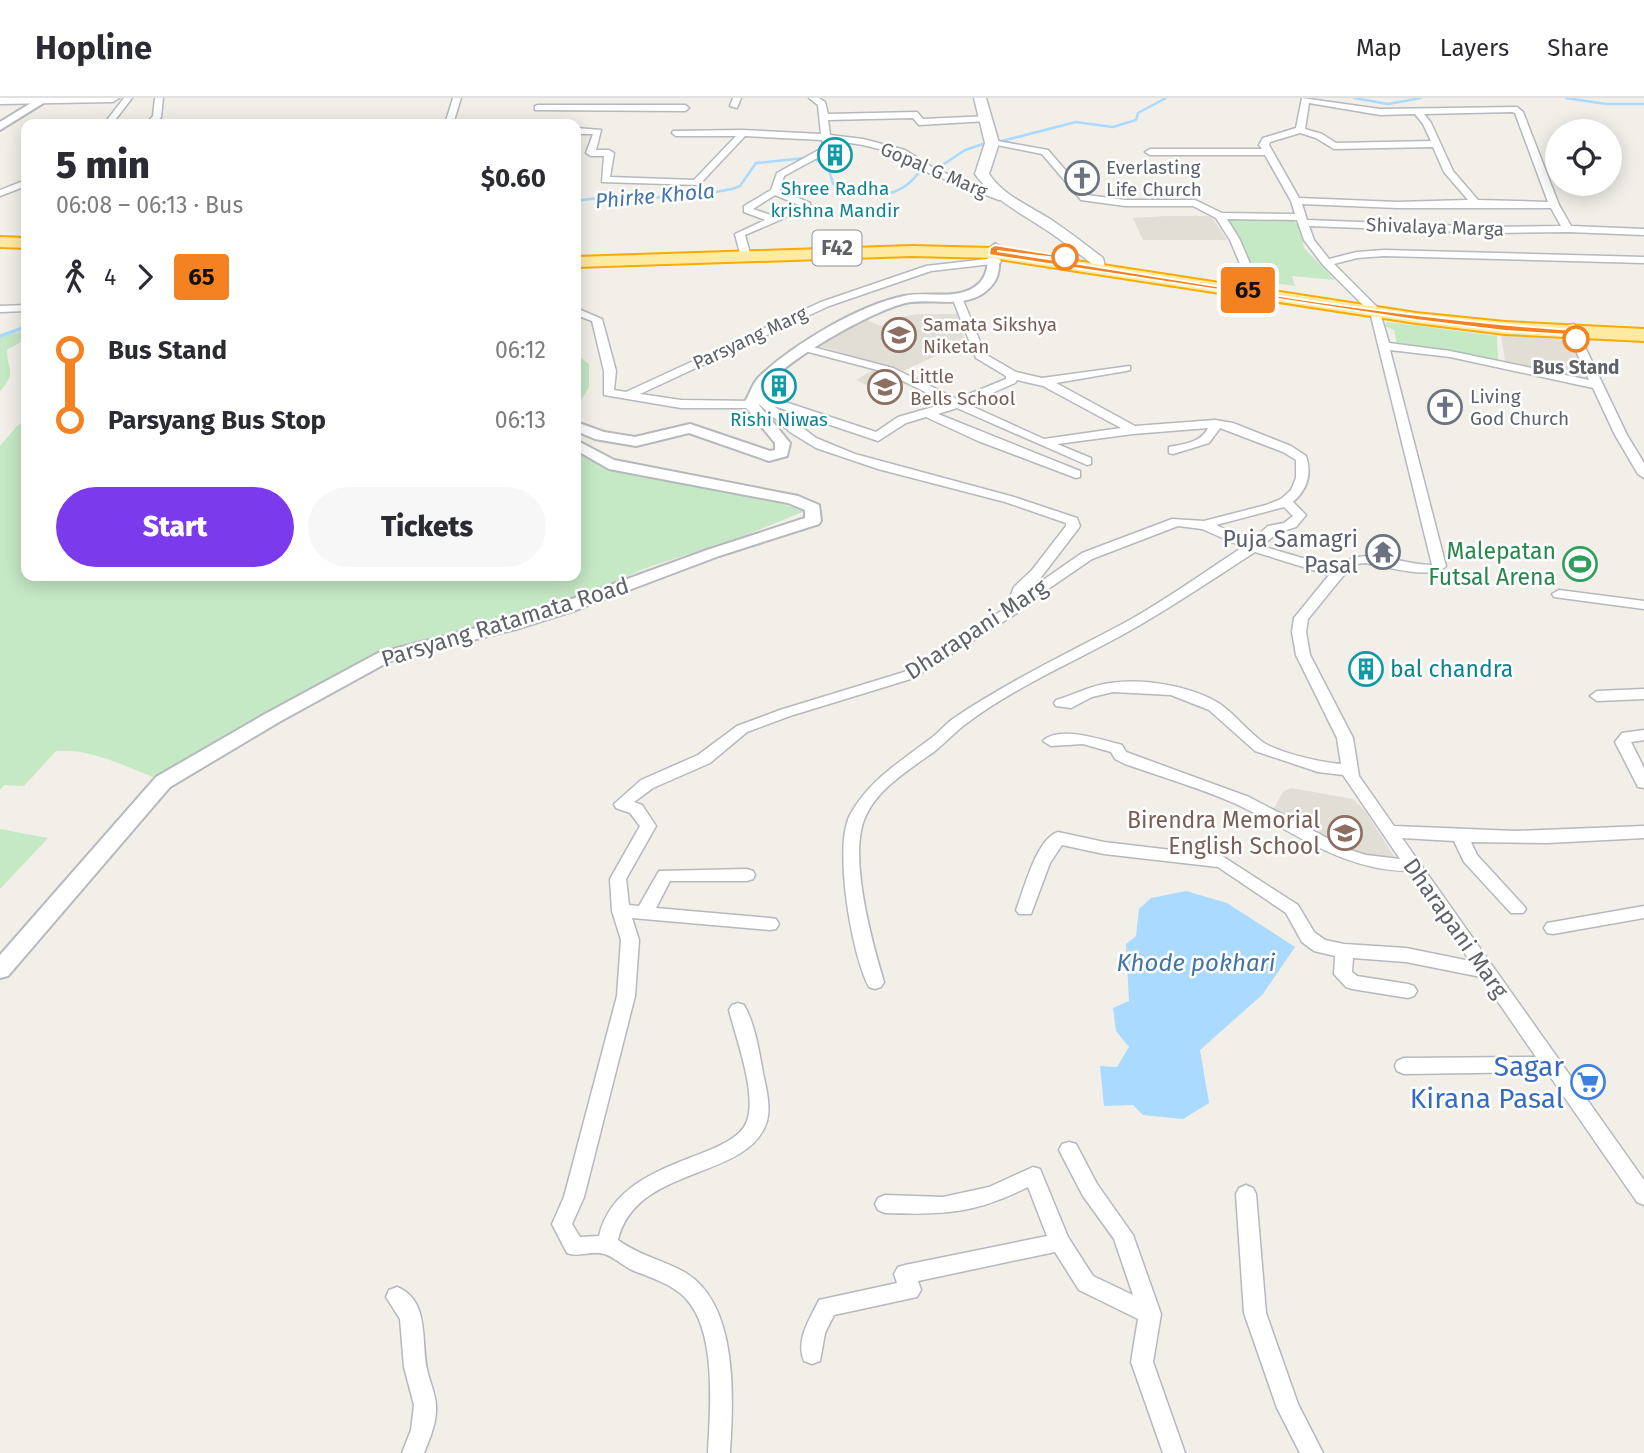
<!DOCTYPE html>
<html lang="en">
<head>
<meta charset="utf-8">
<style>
  body { margin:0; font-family:"Fira Sans",sans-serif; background:#f7f7f7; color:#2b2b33; height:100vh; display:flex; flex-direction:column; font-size:26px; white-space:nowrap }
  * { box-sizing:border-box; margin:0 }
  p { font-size:23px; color:#7c7c81 }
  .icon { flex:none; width:38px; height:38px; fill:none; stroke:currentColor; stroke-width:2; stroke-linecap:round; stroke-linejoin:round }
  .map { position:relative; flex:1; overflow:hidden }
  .panel { position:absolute; left:21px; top:21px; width:560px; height:462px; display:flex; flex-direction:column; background:#fff; border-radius:14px; box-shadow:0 4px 18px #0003 }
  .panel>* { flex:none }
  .badge { padding:0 14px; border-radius:5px; font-size:24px; line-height:46px }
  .fabs { position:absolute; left:1545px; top:21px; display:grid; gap:14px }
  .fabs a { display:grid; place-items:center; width:77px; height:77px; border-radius:50%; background:#fff; box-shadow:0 4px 18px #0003; font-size:35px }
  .map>.badge { position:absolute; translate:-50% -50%; box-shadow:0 0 0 4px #fff }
  .legs { display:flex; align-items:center; gap:10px; height:77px; padding:0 35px; font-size:23px }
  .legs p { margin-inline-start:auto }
  .summary { display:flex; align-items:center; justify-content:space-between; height:119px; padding:0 35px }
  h1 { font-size:38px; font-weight:800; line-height:52px }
  .action { display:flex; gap:14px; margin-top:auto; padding:14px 35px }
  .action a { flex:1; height:80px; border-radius:42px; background:#7c3aed; color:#fff; font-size:28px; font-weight:800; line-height:80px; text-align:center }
  .action a+a { background:#f7f7f7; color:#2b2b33 }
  ul { padding:0 35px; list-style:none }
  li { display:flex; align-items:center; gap:24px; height:70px; font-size:26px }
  li i { display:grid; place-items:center; width:10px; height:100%; margin:0 9px; background:currentColor }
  li i::after { content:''; width:18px; height:18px; margin:-9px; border:5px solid; border-radius:50%; background:#fff }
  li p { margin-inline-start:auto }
  li:first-child i { background:linear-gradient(#0000 50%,currentColor 0) }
  li:last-child i { background:linear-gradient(currentColor 50%,#0000 0) }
  header { display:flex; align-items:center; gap:42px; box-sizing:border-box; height:98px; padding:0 35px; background:#fff; border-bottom:2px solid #e1e1e2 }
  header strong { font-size:33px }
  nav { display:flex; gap:38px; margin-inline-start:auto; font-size:24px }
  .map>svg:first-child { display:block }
  .education { fill:#e1ded6 }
  .green { fill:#c5e8c5 }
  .water { fill:#aadaff }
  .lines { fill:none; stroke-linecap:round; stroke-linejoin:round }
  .stream-far1 { stroke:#aadaff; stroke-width:2.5 }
  .stream { stroke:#aadaff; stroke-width:3.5 }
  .minor-casing { stroke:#b5b8bc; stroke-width:3 }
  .tertiary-casing { stroke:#b5b8bc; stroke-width:4 }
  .secondary-casing { stroke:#b6babf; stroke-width:3 }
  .trunk-casing { stroke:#f9ab00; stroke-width:4 }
  .minor { fill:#fff; fill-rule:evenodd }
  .tertiary { fill:#fff; fill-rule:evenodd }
  .secondary { fill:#fff; fill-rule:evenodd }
  .trunk { fill:#feeaa1; fill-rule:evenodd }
  .line-1 { fill:#f58220; stroke:#fff; stroke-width:2 }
  .stop-1-dot { fill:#fff; stroke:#f58220; stroke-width:3.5 }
  .labels { text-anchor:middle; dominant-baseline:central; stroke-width:5; stroke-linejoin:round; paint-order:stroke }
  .far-worship-label { font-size:19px; fill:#5b616d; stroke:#fff; text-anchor:start }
  .far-street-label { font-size:19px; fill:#5f6368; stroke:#fff }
  .far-culture-label { font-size:19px; fill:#0d838f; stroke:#fff }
  .far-education-label { font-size:19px; fill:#785e54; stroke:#fff; text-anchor:start }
  .far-stop-label { font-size:19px; font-weight:bold; fill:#5f6368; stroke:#fff }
  .far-water-label { font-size:21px; font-style:italic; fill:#4174aa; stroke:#fff }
  .shield { fill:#fff; stroke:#8f9295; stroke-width:2 }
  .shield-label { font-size:21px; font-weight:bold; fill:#5f6368 }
  .worship-label { font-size:23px; fill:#5b616d; stroke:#fff; text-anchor:end }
  .leisure-label { font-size:23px; fill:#27864d; stroke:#fff; text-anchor:end }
  .street-label { font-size:23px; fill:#5f6368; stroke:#fff }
  .culture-label { font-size:23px; fill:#0d838f; stroke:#fff; text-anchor:start }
  .education-label { font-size:23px; fill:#785e54; stroke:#fff; text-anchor:end }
  .water-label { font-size:24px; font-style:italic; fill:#4174aa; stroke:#fff }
  .near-shop-label { font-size:28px; fill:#366cbe; stroke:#fff; text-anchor:end }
</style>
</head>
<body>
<header>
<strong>Hopline</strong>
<nav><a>Map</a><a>Layers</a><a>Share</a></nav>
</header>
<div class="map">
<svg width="1644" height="1355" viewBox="0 0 1644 1355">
  <rect width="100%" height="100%" fill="#f1efe8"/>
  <!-- education -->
  <g class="education">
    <polygon points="1167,118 1211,118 1227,142 1143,142 1133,120"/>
    <polygon points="917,216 957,216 966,246 937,249 940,256 901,274 816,247 865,221 881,228 895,223 895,220"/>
    <polygon points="1501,237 1571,242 1594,284 1505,263"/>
    <polygon points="879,268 914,282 885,296 856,282"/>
    <polygon points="1291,690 1353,701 1365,713 1397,763 1354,758 1277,715 1274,710 1283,694"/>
  </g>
  <!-- green -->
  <g class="green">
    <polygon points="1225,120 1292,121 1300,130 1304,150 1335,182 1292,178 1295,188 1258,183 1243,147"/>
    <polygon points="1387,224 1497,238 1498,262 1397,247 1394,232 1385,228"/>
    <path d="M26,233v8l-19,11c0,20 11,22 -7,41v-54z"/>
    <polygon points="576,256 589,266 589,289 576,310"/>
    <path d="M26,323v155h550v-126l23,15 101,23 52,7 53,16 -59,24 -103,34 -70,32 -105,31 -41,7 -46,14 -228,124c-30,-12 -64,-29 -97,-26l-32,35 -20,-1 -4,5v-344l18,-21z"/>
    <polygon points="0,731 48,740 0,791"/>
  </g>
  <!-- water -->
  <polygon class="water" points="1186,793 1227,805 1295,849 1263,896 1200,952 1209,1005 1183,1021 1143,1017 1133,1007 1104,1008 1100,968 1117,969 1129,949 1116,933 1113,910 1129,903 1126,846 1136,838 1139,811 1151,800"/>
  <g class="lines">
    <!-- stream-far1 -->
    <g class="stream-far1">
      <polyline points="1354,0 1388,6 1421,0"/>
      <polyline points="1566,0 1606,6 1644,6"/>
      <polyline points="1002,43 1076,24 1113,29 1136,22 1138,15 1166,0"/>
      <path d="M816,62l12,6 5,18c30,15 65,18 86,-12"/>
      <polyline points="944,66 965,52 983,46"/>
      <polyline points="576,106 582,102 598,100 688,99 732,91 740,88 756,65 805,60"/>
    </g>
    <!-- stream -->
    <polyline class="stream" points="0,238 26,229"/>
    <!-- minor casing -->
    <g class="minor-casing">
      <g id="minor">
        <polygon points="124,0 132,0 112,26 104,26"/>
        <polygon points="155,0 163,0 161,19 155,26 146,26 153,18"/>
        <polygon points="453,0 461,0 453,26 445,26"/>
        <polygon points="733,0 741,0 737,10 730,8"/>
        <path d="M809,0h10l6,4 3,12 89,-2 6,7 67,-3 1,2 -4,3 -68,4 -6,-7 -85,2 2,15 33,4 42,11 30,19 72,29 -8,2 -70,-27 -30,-19 -36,-9 -32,-5 1,10 -48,26 -4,14 30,13v4l-65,28 6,22 -5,3 -5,-3 -6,-23 30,-14 -21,-8v-6l27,-16 6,-17 47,-26 -2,-7 -77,-4 -46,49 -97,-3 2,-26h-13l-5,-3 7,-19h-17v-6l25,2 -5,20h13l5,3 -4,24 84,3 42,-44h-60l-4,-3 1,-2 69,-1 79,4 -3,-29zM775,97l24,10 -25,11 -21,-7z"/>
        <path d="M1302,0l78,11 137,-2 6,5 36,93 12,21 73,3v6l-76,-3 -76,1 -183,-7 5,14 15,19 28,-7 27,-2 260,7v6l-260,-7 -27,2 -23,6 45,45 10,34 61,8 139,29 -24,-54 9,-2 53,111 17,28v15l-6,-4 -23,-39 -22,-47 -143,-31 -60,-7 56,216c-13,15 -62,0 -81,-3l-8,1 -14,12 -35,43 -2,13 4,23 43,83 6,38 35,50 122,5 128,-5v12l-96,5 -77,-1 6,13 46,50 3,4 -3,4h-12l-47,-51 -10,-21 -52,-3 242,342v25l-7,-3 -90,-130 -143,2 -7,-3 -2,-5 2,-5 7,-3 132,-1 -55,-80 -75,-15 -53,-4 -1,14 5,4 51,8 6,2 3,5 -3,5 -6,2 -56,-9 -6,-2 -12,-13 1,-18 -21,-5 -12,-9 -16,-29 -68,-46 -114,-13 -42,-9 -12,18 -19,51h-12l-3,-4c8,-20 20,-71 42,-78l46,10 118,14 76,49 16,27 11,8 19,4 62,4 64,13 -62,-90c-67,-1 -114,-40 -172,-67 -36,-16 -74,-27 -111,-40l-10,-5 -4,-7 -28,-8 -32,2 -8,-5c16,-16 60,-1 79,4l4,7 11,4 112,41 101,53 16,5 34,4 -57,-84 -25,-3 -63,-21 -46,-41 -38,-15 -58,-3 -21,5 -21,11 -15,-2 -2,-3 2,-3c18,-5 35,-15 55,-17 32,-5 81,3 109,21 16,11 28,28 44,39 19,11 55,19 77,21l-4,-26 -41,-83 -4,-23 2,-14 35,-43 -74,-23c-39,25 -77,51 -117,74 -58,34 -122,59 -175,100 -10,8 -18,17 -28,25 -26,19 -59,38 -71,69 -15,40 8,122 20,162l-3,5 -6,2 -6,-2c-17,-31 -36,-140 -19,-172 19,-35 50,-53 80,-76 9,-6 15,-15 24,-21 55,-37 114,-65 172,-96 40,-22 78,-50 117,-75l-41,-18 -24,-3 -86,33 -57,39 -12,5 -6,10 -103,65 -124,38 -43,16 -37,31 -57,25 -19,14 8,3 14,21 -30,53 3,26 10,1 20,-35 88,-2 6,2 2,4 -2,4 -6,2h-77l-14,27 114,10 6,1 3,5 -3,5 -6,1 -138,-12 7,22 -4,56 -51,201 -12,27 8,13 19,-1c19,-80 134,-74 148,-115 10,-27 -11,-83 -18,-111l3,-5 6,-2 6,2c11,19 15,46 19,68 3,14 8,33 4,48 -18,60 -131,43 -149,119 21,16 46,20 68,33 53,33 47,126 44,180h-22c2,-43 9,-117 -20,-152 -14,-17 -37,-23 -56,-31 -9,-4 -19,-14 -28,-16 -12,-4 -25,4 -37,-1l-15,-29 12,-27 53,-201 4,-56 -9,-29 -2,-32 30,-53 -10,-13 -14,-5 -2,-4 27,-24 57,-25 39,-29 43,-16 124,-38 102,-64 8,-21 18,-17 34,-44v-3l-61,-21 -127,-33 -62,-21 -26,-16 -40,-36 6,-4 11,4 109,36 22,-15 49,-14 -62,-31 -84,-22v-4l4,-1 88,23 64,31 49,-20v-3l-30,-18 -23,-58 5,-3 5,3 22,54 31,18 26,6 88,-12v4l-4,1 -70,12 79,43 80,-6 18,3 58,23 15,10c6,18 1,34 -13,46l13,13 -10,12 -19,6 -15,13 74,22c31,-25 60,-3 96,-3l-62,-253 -47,-47 -19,-25 -7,-20 -70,-1 13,21 19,45 -5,3 -5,-3 -19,-45 -14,-22 -23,-12h-68l-44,-6 -39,-46 -55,-11 5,-3 56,10 39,45 38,5h70l27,13 73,1 -4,-13 -26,-46h-115l-5,-3 5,-3h112l-3,-4 4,-7 33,-10zM1309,5l71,12 35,-1 8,10 8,17 -95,2 -14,-9 -17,-5zM1512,14l3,1 33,89 -70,-2 -25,-29 -22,-48 -7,-9zM1300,35l16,5 18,11 99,-2 11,25 24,28 -71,2 -98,-4 -30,-53 1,-3zM1302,106l95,4h154l10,18 -69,1 -185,-7zM1017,282l26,6 78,42 -77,11 -77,-35 48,-21zM774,308l104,35 28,-18 20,-6 52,24 98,37 4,-1v-6l-142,-57 19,-6 130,57 4,-1v-6l-34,-14 76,-10 75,-6c-7,15 -25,16 -39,19v6l4,1 36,-11 11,-15 63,24 13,8v18l-5,12 -10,9 -15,6 -62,16 -32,-2 -90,34 -56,39 16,-16 36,-47 2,-3 -3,-8 -63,-21 -159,-43 -39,-16zM1284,409l9,9 -9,7 -16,3 -17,15 -35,-16z"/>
        <polygon points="538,7 685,7 689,10 685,13 535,12 535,8"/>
        <polygon points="26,82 26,88 0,98 0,92"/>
        <polygon points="996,160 1001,163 1000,165 931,173 829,208 640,296 681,302 754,303 756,306 750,310 681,310 604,297 604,273 592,223 576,217 576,210 602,221 616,273 614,292 626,294 821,204 926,168"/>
        <polygon points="26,207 26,213 0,214 0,208"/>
        <polygon points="1559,492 1644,503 1644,511 1554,499 1552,496"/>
        <polygon points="1644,591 1644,601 1597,603 1590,598 1597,593"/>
        <polygon points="1644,632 1644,642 1631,644 1644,670 1644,690 1638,689 1615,644 1622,635"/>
        <polygon points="1644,808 1644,820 1553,836 1547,835 1544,830 1547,825 1553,824"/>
        <path d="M1069,1044l7,2 21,40 36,51 28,79 -8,48 32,91h-22l-32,-91 7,-43 -59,-29 -24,-38 -137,29 3,9 -4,7 -83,18 -9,18 -5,28 -8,3 -8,-3c-9,-21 6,-42 15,-61l78,-17 -3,-9 4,-7 7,-2 142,-29 -19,-49c-54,27 -84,28 -143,26l-7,-3 -3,-6 3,-6 7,-3 58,2 46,-10 44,-20 7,2 28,68 25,39 40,19 -19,-56 -31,-43 -24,-46 3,-6z"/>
        <polygon points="1246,1087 1253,1090 1256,1096 1266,1215 1298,1306 1323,1355 1300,1355 1277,1310 1244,1215 1236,1096 1239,1090"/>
        <path d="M397,1189c33,13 24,55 30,82 2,12 9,25 9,37 1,16 -6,32 -12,47h-22l9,-23 3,-25 -10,-38 -4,-48 -14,-22 3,-7z"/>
      </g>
    </g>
    <!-- tertiary casing -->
    <g class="tertiary-casing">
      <g id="tertiary">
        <polygon points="39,0 50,1 0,32 0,24"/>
        <path d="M995,146l6,4c-4,16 3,29 -16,44 -21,16 -50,7 -74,10 -32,4 -125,58 -144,83 -5,6 -5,14 -8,20l31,38 -3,13 -18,5 -80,-28 -53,13 -41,-7 -19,-8v-9l28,10 31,5 55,-13 80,27 5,-1v-7l-32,-39c7,-8 8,-19 16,-27 33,-32 100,-72 145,-81 23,-5 49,4 69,-8 15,-9 15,-23 15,-38z"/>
        <polygon points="576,342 614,362 798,398 819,407 821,423 819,426 719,458 576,512 516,531 390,563 279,624 170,689 8,878 0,880 0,857 156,679 265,616 378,555 504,523 564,504 707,452 805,420 805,412 788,405 609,371 576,352"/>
      </g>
    </g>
    <!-- secondary casing -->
    <g class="secondary-casing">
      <g id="secondary">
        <polygon points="0,0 119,0 113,4 0,6"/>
        <path d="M974,0h12l13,45 -10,31c15,22 39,31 61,45 18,12 36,26 53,39l2,9 -2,3h-10l-2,-7c-17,-13 -33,-26 -51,-37 -24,-16 -47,-27 -65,-52l10,-31z"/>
      </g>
    </g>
    <!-- trunk casing -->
    <g class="trunk-casing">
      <g id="trunk">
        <polygon points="0,139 26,140 26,150 0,149"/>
        <polygon points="912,148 992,150 1416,215 1505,224 1644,231 1644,243 1505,236 1416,225 992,160 912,158 576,169 576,159"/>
      </g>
    </g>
    <!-- minor -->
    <use href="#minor" class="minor"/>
    <!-- tertiary -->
    <use href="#tertiary" class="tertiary"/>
    <!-- secondary -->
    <use href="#secondary" class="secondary"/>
    <!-- trunk -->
    <use href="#trunk" class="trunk"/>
  </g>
  <!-- line-1 -->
  <path class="line-1" d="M995,147l74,12 -4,2 -68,-8c192,29 384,67 577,79l3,1 4,8 -5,3 -6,-7 -65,-4 -89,-11 -427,-65 1,-7z"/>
  <!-- icons -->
  <defs>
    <g id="building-ring" transform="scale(1.75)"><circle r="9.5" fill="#fff" stroke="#0f9aa8" stroke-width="1.5"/><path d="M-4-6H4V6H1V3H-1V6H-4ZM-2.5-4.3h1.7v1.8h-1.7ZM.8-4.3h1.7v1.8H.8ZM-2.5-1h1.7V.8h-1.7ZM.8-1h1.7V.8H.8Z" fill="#0f9aa8"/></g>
    <g id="church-ring" transform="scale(1.75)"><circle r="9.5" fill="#fff" stroke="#6b7280" stroke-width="1.5"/><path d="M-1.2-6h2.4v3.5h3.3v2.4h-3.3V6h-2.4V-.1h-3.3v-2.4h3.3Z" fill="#6b7280"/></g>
    <g id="school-ring" transform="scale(1.75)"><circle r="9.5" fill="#fff" stroke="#8d6e63" stroke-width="1.5"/><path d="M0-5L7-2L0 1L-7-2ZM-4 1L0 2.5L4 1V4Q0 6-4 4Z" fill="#8d6e63"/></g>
    <g id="temple-ring" transform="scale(1.75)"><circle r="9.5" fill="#fff" stroke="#6b7280" stroke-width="1.5"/><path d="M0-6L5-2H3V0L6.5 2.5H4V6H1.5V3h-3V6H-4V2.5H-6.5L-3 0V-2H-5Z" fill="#6b7280"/></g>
    <g id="stadium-ring" transform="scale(1.75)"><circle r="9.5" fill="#fff" stroke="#2e9e5b" stroke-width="1.5"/><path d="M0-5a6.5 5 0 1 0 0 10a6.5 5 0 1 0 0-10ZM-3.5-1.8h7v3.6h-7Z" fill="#2e9e5b"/></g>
    <g id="supermarket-ring" transform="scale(1.75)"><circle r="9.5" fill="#fff" stroke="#3f7fe0" stroke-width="1.5"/><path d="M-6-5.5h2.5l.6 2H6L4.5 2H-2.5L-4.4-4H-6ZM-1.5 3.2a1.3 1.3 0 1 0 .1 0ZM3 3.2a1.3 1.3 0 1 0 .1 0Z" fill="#3f7fe0"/></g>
  </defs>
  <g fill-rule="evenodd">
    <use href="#building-ring" x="835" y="57"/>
    <use href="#church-ring" x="1082" y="80"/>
    <use href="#school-ring" x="899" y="237"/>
    <use href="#building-ring" x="779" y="288"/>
    <use href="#school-ring" x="885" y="289"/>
    <use href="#church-ring" x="1445" y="309"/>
    <use href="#temple-ring" x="1383" y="454"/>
    <use href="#stadium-ring" x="1580" y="466"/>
    <use href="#building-ring" x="1366" y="571"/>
    <use href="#school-ring" x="1345" y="735"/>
    <use href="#supermarket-ring" x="1588" y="984"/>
  </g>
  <!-- markers -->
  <g class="stop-1-dot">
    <circle cx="1065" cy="159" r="12"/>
    <circle cx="1576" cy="241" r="12"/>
  </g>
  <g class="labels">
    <!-- far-worship labels -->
    <g class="far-worship-label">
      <text x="1106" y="69">Everlasting<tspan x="1106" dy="22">Life Church</tspan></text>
      <text x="1470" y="298">Living<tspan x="1470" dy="22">God Church</tspan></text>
    </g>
    <!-- far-street labels -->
    <g class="far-street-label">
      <text transform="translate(934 72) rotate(23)">Gopal G Marg</text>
      <text transform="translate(1435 129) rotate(2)">Shivalaya Marga</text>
      <text transform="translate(750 240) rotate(-25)">Parsyang Marg</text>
    </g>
    <!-- far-culture labels -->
    <g class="far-culture-label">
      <text x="835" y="90">Shree Radha<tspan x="835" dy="22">krishna Mandir</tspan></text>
      <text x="779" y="321">Rishi Niwas</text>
    </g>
    <!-- far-education labels -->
    <g class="far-education-label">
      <text x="923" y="226">Samata Sikshya<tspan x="923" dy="22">Niketan</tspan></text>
      <text x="910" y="278">Little<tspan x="910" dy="22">Bells School</tspan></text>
    </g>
    <!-- far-stop labels -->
    <g class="far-stop-label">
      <text x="1576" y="269">Bus Stand</text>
    </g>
    <!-- far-water labels -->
    <g class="far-water-label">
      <text transform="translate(655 98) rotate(-5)">Phirke Khola</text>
    </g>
    <!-- shield labels -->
    <rect class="shield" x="812.5" y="132.5" width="49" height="35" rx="5"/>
    <g class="shield-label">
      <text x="837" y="150">F42</text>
    </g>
    <!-- worship labels -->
    <g class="worship-label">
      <text x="1358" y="441">Puja Samagri<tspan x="1358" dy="26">Pasal</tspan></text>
    </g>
    <!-- leisure labels -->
    <g class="leisure-label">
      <text x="1556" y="453">Malepatan<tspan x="1556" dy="26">Futsal Arena</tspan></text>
    </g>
    <!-- street labels -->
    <g class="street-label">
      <text transform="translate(505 524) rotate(-17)">Parsyang Ratamata Road</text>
      <text transform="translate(976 531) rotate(-33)">Dharapani Marg</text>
      <text transform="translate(1456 830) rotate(55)">Dharapani Marg</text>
    </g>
    <!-- culture labels -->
    <g class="culture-label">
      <text x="1390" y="571">bal chandra</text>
    </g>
    <!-- education labels -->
    <g class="education-label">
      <text x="1320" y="722">Birendra Memorial<tspan x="1320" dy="26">English School</tspan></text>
    </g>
    <!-- water labels -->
    <g class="water-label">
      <text x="1196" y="865">Khode pokhari</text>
    </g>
    <!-- near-shop labels -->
    <g class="near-shop-label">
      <text x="1564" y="968">Sagar<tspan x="1564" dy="32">Kirana Pasal</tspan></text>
    </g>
  </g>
</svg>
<div class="fabs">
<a><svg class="icon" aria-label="locate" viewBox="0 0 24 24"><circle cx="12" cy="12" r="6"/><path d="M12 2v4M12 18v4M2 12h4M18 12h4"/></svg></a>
</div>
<b class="badge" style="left:1248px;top:192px;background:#f58220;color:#111">65</b>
<section class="panel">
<div class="summary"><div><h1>5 min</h1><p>06:08 – 06:13 · Bus</p></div><b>$0.60</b></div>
<div class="legs"><svg class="icon" aria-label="walk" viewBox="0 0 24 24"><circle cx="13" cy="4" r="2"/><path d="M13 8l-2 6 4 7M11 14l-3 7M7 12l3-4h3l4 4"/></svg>4<svg class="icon" aria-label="forward" viewBox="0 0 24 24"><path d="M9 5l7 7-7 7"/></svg><b class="badge" style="background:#f58220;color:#111">65</b></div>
<ul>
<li><i style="color:#f58220"></i><b>Bus Stand</b><p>06:12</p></li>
<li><i style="color:#f58220"></i><b>Parsyang Bus Stop</b><p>06:13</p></li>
</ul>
<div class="action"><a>Start</a><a>Tickets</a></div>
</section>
</div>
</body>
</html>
